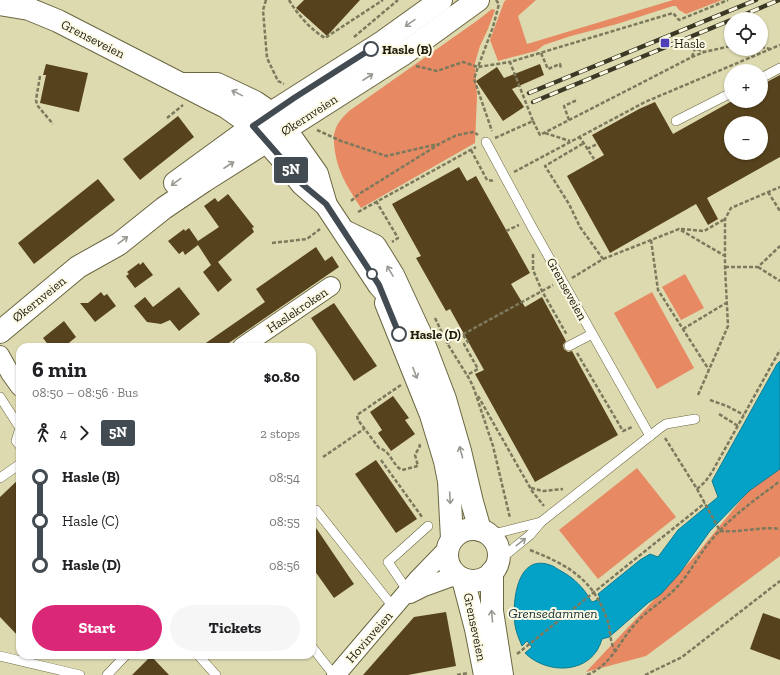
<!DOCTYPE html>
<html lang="en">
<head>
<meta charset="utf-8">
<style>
  body { margin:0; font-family:"Zilla Slab",serif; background:#f6f6f6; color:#202124; height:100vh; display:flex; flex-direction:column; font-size:15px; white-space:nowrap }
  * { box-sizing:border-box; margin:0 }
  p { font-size:13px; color:#757577 }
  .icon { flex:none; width:22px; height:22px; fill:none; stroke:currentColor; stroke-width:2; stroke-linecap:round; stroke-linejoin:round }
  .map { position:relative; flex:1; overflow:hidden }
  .details { position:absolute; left:16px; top:343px; width:300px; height:316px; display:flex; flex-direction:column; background:#fff; border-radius:12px; box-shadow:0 1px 3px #0004 }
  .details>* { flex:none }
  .badge { padding:0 8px; border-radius:3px; font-size:14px; line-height:26px }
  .controls { position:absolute; left:724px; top:12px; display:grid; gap:8px }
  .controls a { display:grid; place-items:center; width:44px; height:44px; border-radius:50%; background:#fff; box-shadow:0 1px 3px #0004; font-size:20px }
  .map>.badge { position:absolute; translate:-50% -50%; box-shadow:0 0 0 2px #fff }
  .legs { display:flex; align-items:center; gap:6px; height:44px; padding:0 16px; font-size:13px }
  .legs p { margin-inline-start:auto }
  .overview { display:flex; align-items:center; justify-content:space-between; height:68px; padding:0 16px }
  h1 { font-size:22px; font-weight:700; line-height:30px }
  .primary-button { display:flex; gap:8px; margin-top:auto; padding:8px 16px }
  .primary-button a { flex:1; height:46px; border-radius:24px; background:#db2777; color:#fff; font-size:16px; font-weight:700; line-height:46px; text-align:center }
  .primary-button a+a { background:#f6f6f6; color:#202124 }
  ul { padding:0 16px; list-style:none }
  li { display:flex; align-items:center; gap:14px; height:44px; font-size:15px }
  li i { display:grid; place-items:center; width:6px; height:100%; margin:0 5px; background:currentColor }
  li i::after { content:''; width:10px; height:10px; margin:-5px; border:3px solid; border-radius:50%; background:#fff }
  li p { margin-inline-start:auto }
  li:first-child i { background:linear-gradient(#0000 50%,currentColor 0) }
  li:last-child i { background:linear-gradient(currentColor 50%,#0000 0) }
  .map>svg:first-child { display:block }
  .green { fill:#e78a64 }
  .water { fill:#05a2c8; stroke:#0d7a90 }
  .building { fill:#56421c; fill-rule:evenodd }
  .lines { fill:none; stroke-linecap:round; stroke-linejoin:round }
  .service-casing { stroke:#6a6640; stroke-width:10 }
  .minor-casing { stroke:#6a6640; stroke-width:20 }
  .secondary-casing { stroke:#6a6640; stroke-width:24 }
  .path { stroke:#7c795c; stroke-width:2.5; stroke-dasharray:4 2; stroke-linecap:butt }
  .service { stroke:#fff; stroke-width:9 }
  .minor { stroke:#fff; stroke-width:18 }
  .secondary { stroke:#fff; stroke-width:22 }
  .rail-casing { stroke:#3b3925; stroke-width:4.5 }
  .rail { stroke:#fcfae5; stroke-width:3; stroke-dasharray:9; stroke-linecap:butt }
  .oneway { stroke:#9a9992 }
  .line-1-casing { stroke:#fff; stroke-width:9 }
  .line-1 { stroke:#424a52; stroke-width:6 }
  .poi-dot { fill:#4f3fb6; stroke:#fcfae5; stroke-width:1.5 }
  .stop-1-dot { fill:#fff; stroke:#424a52; stroke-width:2 }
  .labels { text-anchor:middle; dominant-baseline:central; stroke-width:4; stroke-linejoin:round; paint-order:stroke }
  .street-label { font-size:13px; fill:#1f1d0d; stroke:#fcfae5 }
  .poi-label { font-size:13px; fill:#1f1d0d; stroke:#fcfae5; text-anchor:start }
  .stop-label { font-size:13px; font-weight:bold; fill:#1f1d0d; stroke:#fcfae5; text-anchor:start }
  .water-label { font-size:14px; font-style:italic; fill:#132e37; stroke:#fcfae5 }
</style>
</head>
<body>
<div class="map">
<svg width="780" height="675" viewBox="0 0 780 675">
  <rect width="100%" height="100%" fill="#dedab0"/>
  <!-- green -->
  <g class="green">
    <polygon points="506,0 536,0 518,16 527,44 673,0 722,0 686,14 679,10 676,6 673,6 617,24 571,36 544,45 536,51 498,61 490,40 504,2"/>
    <path d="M492,9l3,1 -7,19 -8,17 -5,17 2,34 -2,46 -114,65c-14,-22 -25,-38 -27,-65 0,-4 -1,-8 1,-12 2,-8 8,-14 14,-20l129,-91z"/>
    <polygon points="685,274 704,308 681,320 662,287"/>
    <polygon points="652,292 694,368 657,389 614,313"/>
    <polygon points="780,444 780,556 646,656 586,672 696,555 745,495 773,450"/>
    <polygon points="637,468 676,517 598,579 559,530"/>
  </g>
  <!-- water -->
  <path class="water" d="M780,361v108l-31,22 -39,40 -31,43 -18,20 -13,9 -33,29 -6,5 -7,2c-10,36 -55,36 -77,14l7,-6 -5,-6 -5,5c-3,-7 -6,-14 -7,-21 -3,-21 1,-72 35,-60 4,1 7,4 11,6 13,7 23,17 30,30l2,1 7,-4 -2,-4 42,-34 10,-6 8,3 20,-27 40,-33 -6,-16 65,-117z"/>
  <!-- building -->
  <g class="building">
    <polygon points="304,0 360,0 327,36 296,8"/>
    <polygon points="46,64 88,73 79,112 40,103 46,75 43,75"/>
    <polygon points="540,64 544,75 512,89 524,107 503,121 476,81 497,67 504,78"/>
    <path d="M780,75v82l-73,41 11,21 -10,6 -12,-21 -86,49 -43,-77 37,-21 -12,-20 47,-26 16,-7 18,32 59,-33h29v-16zM731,123h30v30h-30z"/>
    <polygon points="178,116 194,137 140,180 123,159"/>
    <polygon points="459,167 467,181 476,176 530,273 511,284 525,307 542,297 566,341 563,345 564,349 568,352 572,351 618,435 535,482 475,374 484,370 450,309 446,311 416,258 421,256 392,204"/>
    <polygon points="98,179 115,200 34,264 18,243"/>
    <polygon points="228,194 254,227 252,228 254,232 218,262 232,280 218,292 203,272 211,265 198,245 185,255 183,251 179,254 168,241 184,229 185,231 189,228 198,241 219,227 204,206 215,198 218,202"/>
    <polygon points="316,247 325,261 332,256 339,267 223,347 200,347 265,302 256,289"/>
    <polygon points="143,262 153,275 135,288 126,276 129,274 127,272 139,263 140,265"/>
    <polygon points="179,287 200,314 179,331 170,320 161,324 147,322 134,306 145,297 153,307"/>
    <polygon points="101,292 104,296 107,294 116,306 95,322 80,303 88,303"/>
    <polygon points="334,303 377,366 354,381 311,318"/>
    <polygon points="64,321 76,337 64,347 50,347 43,338"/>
    <polygon points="393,396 409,418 405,420 415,434 391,451 378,433 382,430 370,412"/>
    <polygon points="376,460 417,519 396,533 355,474"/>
    <polygon points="20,478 20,638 0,617 0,497"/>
    <polygon points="312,522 354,584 334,598 312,567"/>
    <polygon points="446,612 456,666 408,675 363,675 414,617"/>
    <polygon points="763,613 780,619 780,660 750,649"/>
    <polygon points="151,656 169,675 132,675"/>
  </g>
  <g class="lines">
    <!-- service casing -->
    <g class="service-casing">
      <g id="service">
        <polyline points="761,78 780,68"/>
        <polyline points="676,121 731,93"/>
        <polyline points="486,142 533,229 650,436"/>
        <polyline points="569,346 592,334"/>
        <polyline points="0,397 20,428 16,441 20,446"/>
        <polyline points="0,478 20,464"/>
        <polyline points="316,510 394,608"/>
        <polyline points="490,535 541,522"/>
        <polyline points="498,561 530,535 541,522 660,428 666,424 695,419"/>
        <polyline points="403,584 388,562 428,526"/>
        <polyline points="312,647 334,675"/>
        <polyline points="198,655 216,675"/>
        <polyline points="0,656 80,675"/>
        <polyline points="107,675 126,655"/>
      </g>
    </g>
    <!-- minor casing -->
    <g class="minor-casing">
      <g id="minor">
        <polyline points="242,347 331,286"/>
        <polyline points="0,355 10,373 20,387"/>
        <polyline points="410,594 424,587 457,575"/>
        <polyline points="336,675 417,580 447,549"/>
      </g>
    </g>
    <!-- secondary casing -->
    <g class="secondary-casing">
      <g id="secondary">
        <polyline points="0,4 29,9 58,21 212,100 226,107 253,126 282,159 302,184 326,205 379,285 419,331"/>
        <polyline points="186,84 217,84 255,102 271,113 286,130 317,174 326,205"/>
        <polyline points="175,183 271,113 384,41 441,0"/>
        <polyline points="344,231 375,246 393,275 419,331 445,399 460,451 472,502 480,530"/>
        <polyline points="386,303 431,415 445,461 449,481 452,539"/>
        <polyline points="0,332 78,267 119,244 164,208 204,181 402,55 478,0"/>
        <circle cx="473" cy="555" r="26"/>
        <polyline points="492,572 492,611 502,675"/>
        <polyline points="463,579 476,629 485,675"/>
      </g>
    </g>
    <!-- path -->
    <g class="path">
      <polyline points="266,0 263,10 267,58 278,81 284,84"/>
      <path d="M289,0c9,15 21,29 36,38l58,-38"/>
      <polyline points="496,0 499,4 493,27 478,67 510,62"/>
      <polyline points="354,37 398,0"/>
      <polyline points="761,47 770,49"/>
      <polyline points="541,53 548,69 560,64 561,68"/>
      <polyline points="692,57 695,48 704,52"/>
      <polyline points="416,66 437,71 463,62 478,67 474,79 492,131"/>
      <polyline points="40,76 36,100 37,105 53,124"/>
      <polyline points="167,118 183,105"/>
      <polyline points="569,120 564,106 575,101 574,98"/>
      <polyline points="533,121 540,135 692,57 704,52 731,46"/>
      <polyline points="317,130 341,141 386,156 438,144"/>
      <polyline points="545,133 570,141"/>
      <polyline points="579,136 594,159"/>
      <polyline points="495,138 533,121 510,62 673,13 679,20 728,0"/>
      <polyline points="587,149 597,144"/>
      <polyline points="471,150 487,180 495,181"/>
      <polyline points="514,172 645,102 780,45"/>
      <polyline points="768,192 780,211"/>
      <polyline points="351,201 359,194 441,143 457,135 474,132 478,135"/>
      <polyline points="376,201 398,238 392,242"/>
      <polyline points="358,212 476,147"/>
      <polyline points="681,229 704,231 725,219"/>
      <polyline points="506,231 519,225"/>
      <polyline points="651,240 658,290 709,370"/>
      <polyline points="272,243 307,239 320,229"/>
      <polyline points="533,254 533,270 542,291 567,335"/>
      <polyline points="603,259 679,229 725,256"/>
      <polyline points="725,267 758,267 780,246"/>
      <polyline points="758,267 780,281"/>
      <polyline points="572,278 603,259 580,227 569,204 545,166 584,143"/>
      <polyline points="435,318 447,343 470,380 474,389 493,446 510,518"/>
      <polyline points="683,329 726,303"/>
      <polyline points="463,335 468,342 464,344 478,369 467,375"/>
      <polyline points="447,343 553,285"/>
      <polyline points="577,353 623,431 632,427"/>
      <path d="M401,385l-44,30 1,5 21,28c12,3 13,17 23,22l16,-4 -3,-11 5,-9 -1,-2"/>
      <polyline points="698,395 728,326 725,267 725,219 731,208 780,187"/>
      <polyline points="478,396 532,491 544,506"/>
      <polyline points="710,400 727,406 744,415"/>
      <polyline points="719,414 738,426"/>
      <path d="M665,438l32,51 23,42c20,2 40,-5 60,-2"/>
      <polyline points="323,457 364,429"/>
      <polyline points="381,460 422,517"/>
      <polyline points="531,488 543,491 563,489"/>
      <polyline points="697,489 705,482 712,472 780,350"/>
      <path d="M530,550c38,15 63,29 77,69 4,10 2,24 9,33"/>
      <polyline points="517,654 705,503"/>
      <polyline points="457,675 468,673"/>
      <path d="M587,675c25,-10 32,-34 49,-52 11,-13 27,-21 39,-34 15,-15 24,-35 38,-51 21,-24 42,-38 67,-57"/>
      <polyline points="645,675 682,657 780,581"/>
    </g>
    <!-- service -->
    <use href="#service" class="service"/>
    <!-- minor -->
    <use href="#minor" class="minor"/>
    <!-- secondary -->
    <use href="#secondary" class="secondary"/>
    <!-- rail casing -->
    <g class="rail-casing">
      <g id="rail">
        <polyline points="734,19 779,0"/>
        <polyline points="529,93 756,0"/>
        <polyline points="533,102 731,20"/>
      </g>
    </g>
    <!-- rail -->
    <use href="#rail" class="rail"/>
  </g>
  <!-- one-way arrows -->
  <defs><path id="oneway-shaft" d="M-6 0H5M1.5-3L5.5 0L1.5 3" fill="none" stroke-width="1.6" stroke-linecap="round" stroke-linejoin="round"/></defs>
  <g class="oneway">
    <use href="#oneway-shaft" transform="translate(410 23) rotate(145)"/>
    <use href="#oneway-shaft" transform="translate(368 77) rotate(-33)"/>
    <use href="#oneway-shaft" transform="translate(237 93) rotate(-154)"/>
    <use href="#oneway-shaft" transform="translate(229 165) rotate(-33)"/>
    <use href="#oneway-shaft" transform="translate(176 182) rotate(144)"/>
    <use href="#oneway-shaft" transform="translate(123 240) rotate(-37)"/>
    <use href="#oneway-shaft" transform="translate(390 271) rotate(-120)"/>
    <use href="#oneway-shaft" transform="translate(415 373) rotate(69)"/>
    <use href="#oneway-shaft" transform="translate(461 452) rotate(-105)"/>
    <use href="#oneway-shaft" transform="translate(450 498) rotate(87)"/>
    <use href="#oneway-shaft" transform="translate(521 542) rotate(-38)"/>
    <use href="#oneway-shaft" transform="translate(492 616) rotate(-95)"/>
  </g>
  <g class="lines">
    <!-- line-1 casing -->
    <g class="line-1-casing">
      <polyline id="line-1" points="371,49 294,98 253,126 282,159 302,184 326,204 379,285 399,334"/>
    </g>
    <!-- line-1 -->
    <use href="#line-1" class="line-1"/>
  </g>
  <!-- markers -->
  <rect class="poi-dot" x="660" y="38" width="10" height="10" rx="2"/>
  <g class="stop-1-dot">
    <circle cx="371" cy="49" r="7"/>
    <circle cx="372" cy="274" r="5"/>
    <circle cx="399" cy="334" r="7"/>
  </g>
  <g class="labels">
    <!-- street labels -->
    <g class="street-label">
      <text transform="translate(93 39) rotate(27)">Grenseveien</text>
      <text transform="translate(309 115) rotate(-33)">Økernveien</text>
      <text transform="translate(567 289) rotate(61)">Grenseveien</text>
      <text transform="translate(39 299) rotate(-39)">Økernveien</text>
      <text transform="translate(297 310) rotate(-34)">Haslekroken</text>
      <text transform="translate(475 627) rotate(78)">Grenseveien</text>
      <text transform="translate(369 637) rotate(-49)">Hovinveien</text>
    </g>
    <!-- poi labels -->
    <g class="poi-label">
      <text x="674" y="43">Hasle</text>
    </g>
    <!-- stop labels -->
    <g class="stop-label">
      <text x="382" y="49">Hasle (B)</text>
      <text x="410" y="334">Hasle (D)</text>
    </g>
    <!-- water labels -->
    <g class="water-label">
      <text x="553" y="613">Grensedammen</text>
    </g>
  </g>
</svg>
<div class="controls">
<a><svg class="icon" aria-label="locate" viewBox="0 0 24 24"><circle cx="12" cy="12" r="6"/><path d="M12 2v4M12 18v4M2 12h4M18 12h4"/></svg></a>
<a>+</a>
<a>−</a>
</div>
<b class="badge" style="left:291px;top:170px;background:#424a52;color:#fff">5N</b>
<section class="details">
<div class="overview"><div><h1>6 min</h1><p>08:50 – 08:56 · Bus</p></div><b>$0.80</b></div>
<div class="legs"><svg class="icon" aria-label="walk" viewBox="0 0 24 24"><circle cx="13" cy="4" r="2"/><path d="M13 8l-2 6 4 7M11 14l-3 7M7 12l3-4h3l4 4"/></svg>4<svg class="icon" aria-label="forward" viewBox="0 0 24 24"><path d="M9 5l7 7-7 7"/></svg><b class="badge" style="background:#424a52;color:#fff">5N</b><p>2 stops</p></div>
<ul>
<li><i style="color:#424a52"></i><b>Hasle (B)</b><p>08:54</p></li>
<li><i style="color:#424a52"></i><span>Hasle (C)</span><p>08:55</p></li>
<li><i style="color:#424a52"></i><b>Hasle (D)</b><p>08:56</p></li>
</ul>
<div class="primary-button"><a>Start</a><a>Tickets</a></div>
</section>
</div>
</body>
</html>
